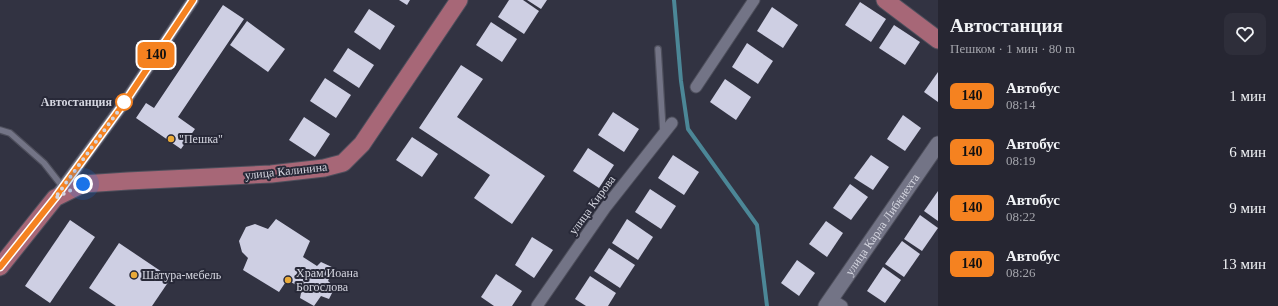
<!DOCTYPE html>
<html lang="ru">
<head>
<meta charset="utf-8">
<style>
  body { margin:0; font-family:Georgia,serif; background:#2e2e3a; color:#f1f3f6; height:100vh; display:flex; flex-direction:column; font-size:15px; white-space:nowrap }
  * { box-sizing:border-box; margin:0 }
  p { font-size:13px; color:#a4a5ac }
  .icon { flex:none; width:22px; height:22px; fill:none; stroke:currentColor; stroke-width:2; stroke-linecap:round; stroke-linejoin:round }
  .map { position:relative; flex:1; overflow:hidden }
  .panel { display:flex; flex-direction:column; background:#262632; width:340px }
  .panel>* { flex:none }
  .badge { padding:0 8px; border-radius:6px; font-size:14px; line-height:26px }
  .you { position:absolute; width:20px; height:20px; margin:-10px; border:3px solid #fff; border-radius:50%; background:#1a73e8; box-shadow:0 0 0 6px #1a73e833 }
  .map>.badge { position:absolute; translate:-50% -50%; box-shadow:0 0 0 2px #fff }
  .round { display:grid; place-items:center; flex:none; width:42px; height:42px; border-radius:8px; background:#2e2e3a }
  .head { display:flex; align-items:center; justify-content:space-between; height:68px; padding:0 12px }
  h1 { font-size:19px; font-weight:600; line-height:30px }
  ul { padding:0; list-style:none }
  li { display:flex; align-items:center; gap:12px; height:56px; padding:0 12px }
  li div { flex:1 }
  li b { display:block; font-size:15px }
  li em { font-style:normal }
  li .badge { min-width:44px; font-weight:700; text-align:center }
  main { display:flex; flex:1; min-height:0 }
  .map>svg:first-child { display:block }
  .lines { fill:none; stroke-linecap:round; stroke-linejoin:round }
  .stream { stroke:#4c8797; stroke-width:4 }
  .building { fill:#cecfe3 }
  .lane-casing { stroke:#4e4f5c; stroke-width:8 }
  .street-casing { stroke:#4e4f5c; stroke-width:13 }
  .secondary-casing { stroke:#4e4f5c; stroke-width:17 }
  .primary-casing { stroke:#4e4f5c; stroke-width:19 }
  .lane { stroke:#737486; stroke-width:5.5 }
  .street { stroke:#737486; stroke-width:11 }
  .secondary { stroke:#737486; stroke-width:15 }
  .primary { stroke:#a76777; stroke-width:17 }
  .line-casing { stroke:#fff; stroke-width:9 }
  .line { stroke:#f58220; stroke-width:6 }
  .walk { stroke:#d5d6e0; stroke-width:4; stroke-dasharray:0 7.2 }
  .stop-dot { fill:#fff; stroke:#f58220; stroke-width:2 }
  .poi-dot { fill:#eaaa38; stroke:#282938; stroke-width:1.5 }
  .labels { text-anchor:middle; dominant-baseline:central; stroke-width:4; stroke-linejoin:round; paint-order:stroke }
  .stop-label { font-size:12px; font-weight:bold; fill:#d5d6e0; stroke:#282938; text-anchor:end }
  .poi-label { font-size:12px; fill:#d5d6e0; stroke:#282938; text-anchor:start }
  .street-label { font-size:12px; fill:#d5d6e0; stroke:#282938 }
</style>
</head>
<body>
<main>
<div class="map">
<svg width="938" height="306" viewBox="0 0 938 306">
  <rect width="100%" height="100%" fill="#323342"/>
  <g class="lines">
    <!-- stream -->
    <polyline class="stream" points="674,0 681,81 688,129 757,225 767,306"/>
  </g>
  <!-- building -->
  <g class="building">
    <polygon points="399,0 410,0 407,5"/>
    <polygon points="509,0 523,0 539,11 524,34 498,17"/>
    <polygon points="527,0 547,0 541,9"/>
    <polygon points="860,2 886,19 871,42 845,25"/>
    <polygon points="223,5 244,19 178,117 195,129 181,149 136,118 146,103 154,108"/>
    <polygon points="772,7 798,25 783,48 757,31"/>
    <polygon points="369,9 395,26 380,50 354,32"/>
    <polygon points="247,21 285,49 268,72 230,45"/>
    <polygon points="491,22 517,39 502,62 476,45"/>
    <polygon points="894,25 920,42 905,65 879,48"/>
    <polygon points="747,43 773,61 758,84 732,67"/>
    <polygon points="348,48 374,65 359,88 333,71"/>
    <polygon points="461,65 483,79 457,117 545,176 512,224 474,198 490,175 419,128"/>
    <polygon points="938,72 938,102 924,92"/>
    <polygon points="325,78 351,95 336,118 310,101"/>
    <polygon points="725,79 751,97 736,120 710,102"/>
    <polygon points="613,112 639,129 624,152 598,135"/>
    <polygon points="903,115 921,128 905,151 887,139"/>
    <polygon points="304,117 330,134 315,157 289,140"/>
    <polygon points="412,137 438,154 422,177 396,160"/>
    <polygon points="588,148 614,165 599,188 573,171"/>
    <polygon points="673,155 699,172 684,195 658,178"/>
    <polygon points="871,155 889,167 873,190 854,178"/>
    <polygon points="850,184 868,197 851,220 833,208"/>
    <polygon points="650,189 676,206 661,229 635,212"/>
    <polygon points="938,191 938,221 924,211"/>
    <polygon points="920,215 938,228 922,251 904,239"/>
    <polygon points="276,219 310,241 303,257 317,266 321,262 334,268 328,281 335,287 329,299 321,296 314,306 300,298 302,288 287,280 279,292 243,270 248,258 242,252 239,241 246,227 255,224 268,229"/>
    <polygon points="627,219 653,237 638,260 612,243"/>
    <polygon points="70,220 95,237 50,303 25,286"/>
    <polygon points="826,221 843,233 827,257 809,244"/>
    <polygon points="532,237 553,250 534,278 515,265"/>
    <polygon points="902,241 920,254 904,277 885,264"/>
    <polygon points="119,243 171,278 152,306 116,306 89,288"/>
    <polygon points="609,248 635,265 620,288 594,271"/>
    <polygon points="797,260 815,273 799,296 781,283"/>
    <polygon points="883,267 901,280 885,303 867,291"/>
    <polygon points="496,274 522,291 512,306 494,306 481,297"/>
    <polygon points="590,276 616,293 608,306 586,306 575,299"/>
  </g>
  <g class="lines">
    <!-- lane casing -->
    <g class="lane-casing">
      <g id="lane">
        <polyline points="658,49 663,131"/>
        <polyline points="0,130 10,133 44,163 62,186"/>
      </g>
    </g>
    <!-- street casing -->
    <g class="street-casing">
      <g id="street">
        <polyline points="696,87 754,0"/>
        <polyline points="56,196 127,99 193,0"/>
        <polyline points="831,299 842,306"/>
        <polyline points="537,306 605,208 672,123"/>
      </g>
    </g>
    <!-- secondary casing -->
    <g class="secondary-casing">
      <g id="secondary">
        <path id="s1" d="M826,306l112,-162"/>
      </g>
    </g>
    <!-- primary casing -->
    <g class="primary-casing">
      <g id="primary">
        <polyline points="885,0 938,40"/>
        <polyline points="0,267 55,198 83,184 128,181 271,174 324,168 343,163 362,144 459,0"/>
      </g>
    </g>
    <!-- lane -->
    <use href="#lane" class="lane"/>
    <!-- street -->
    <use href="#street" class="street"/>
    <!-- secondary -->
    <use href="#secondary" class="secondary"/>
    <!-- primary -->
    <use href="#primary" class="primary"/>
  </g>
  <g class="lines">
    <!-- line casing -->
    <g class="line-casing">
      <polyline id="line" points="0,267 55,198 127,99 193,0"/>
    </g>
    <!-- line -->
    <use href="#line" class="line"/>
    <!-- walk -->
    <polyline class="walk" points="83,184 55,198 127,99 124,102"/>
  </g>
  <!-- markers -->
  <circle class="stop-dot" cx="124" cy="102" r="8"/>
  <g class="poi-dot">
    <circle cx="171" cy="139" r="4"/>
    <circle cx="134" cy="275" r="4"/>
    <circle cx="288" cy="280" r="4"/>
  </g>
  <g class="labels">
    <!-- stop labels -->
    <g class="stop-label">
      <text x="112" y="102">Автостанция</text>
    </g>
    <!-- poi labels -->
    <g class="poi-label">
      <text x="179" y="139">"Пешка"</text>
      <text x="296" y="273">Храм Иоана<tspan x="296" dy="14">Богослова</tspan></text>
      <text x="142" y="275">Шатура-мебель</text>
    </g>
    <!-- street labels -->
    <g class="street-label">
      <text transform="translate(286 171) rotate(-6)">улица Калинина</text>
      <text transform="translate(592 205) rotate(-54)">улица Кирова</text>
      <text stroke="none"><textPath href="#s1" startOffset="99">улица Карла Либкнехта</textPath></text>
    </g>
  </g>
</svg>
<div class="you" style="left:83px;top:184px"></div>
<b class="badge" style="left:156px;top:55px;background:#f58220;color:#111">140</b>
</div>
<section class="panel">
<div class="head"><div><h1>Автостанция</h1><p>Пешком · 1 мин · 80 m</p></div><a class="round"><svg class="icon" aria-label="heart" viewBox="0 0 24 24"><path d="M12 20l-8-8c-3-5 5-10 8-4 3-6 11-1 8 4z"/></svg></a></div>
<ul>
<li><span class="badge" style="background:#f58220;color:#111">140</span><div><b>Автобус</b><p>08:14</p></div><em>1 мин</em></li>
<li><span class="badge" style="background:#f58220;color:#111">140</span><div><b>Автобус</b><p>08:19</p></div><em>6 мин</em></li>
<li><span class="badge" style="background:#f58220;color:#111">140</span><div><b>Автобус</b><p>08:22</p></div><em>9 мин</em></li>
<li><span class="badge" style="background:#f58220;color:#111">140</span><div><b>Автобус</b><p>08:26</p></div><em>13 мин</em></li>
</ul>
</section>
</main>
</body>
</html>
